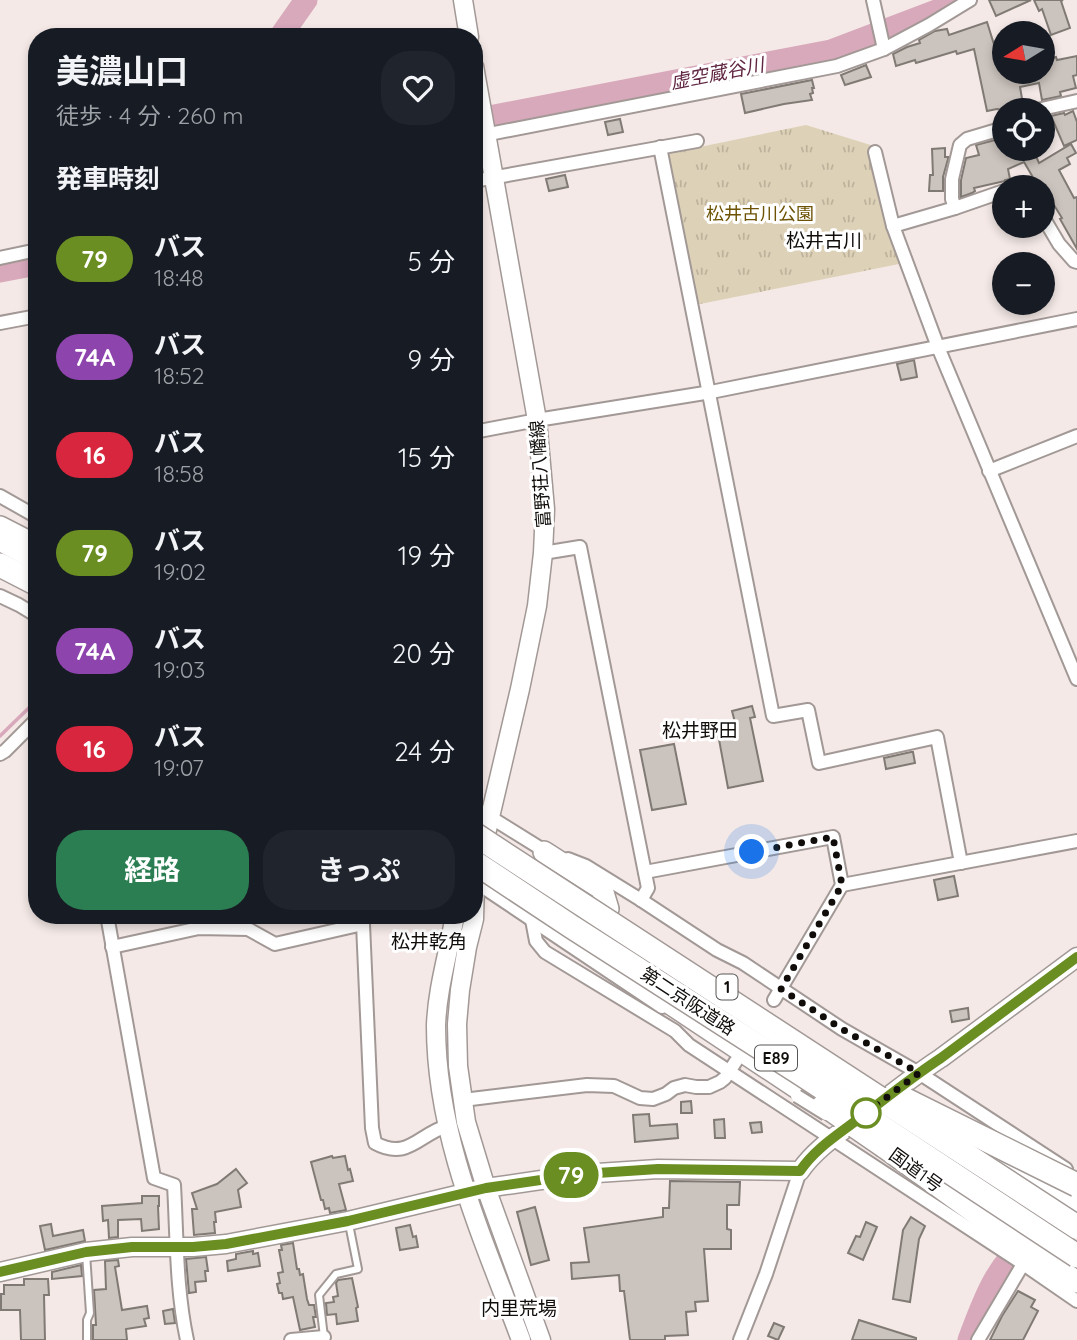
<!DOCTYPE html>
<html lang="ja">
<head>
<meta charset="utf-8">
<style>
  body { margin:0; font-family:Quicksand,"Noto Sans JP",sans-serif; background:#20242c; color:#f1f3f6; height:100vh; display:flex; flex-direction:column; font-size:26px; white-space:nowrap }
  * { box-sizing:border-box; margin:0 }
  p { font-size:23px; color:#9ea1a6 }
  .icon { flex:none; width:38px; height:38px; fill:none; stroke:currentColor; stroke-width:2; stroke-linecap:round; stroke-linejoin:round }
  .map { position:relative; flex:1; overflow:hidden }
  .panel { position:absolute; left:28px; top:28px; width:455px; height:896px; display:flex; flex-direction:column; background:#171b24; border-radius:28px; box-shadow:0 4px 10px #0003 }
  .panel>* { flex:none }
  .badge { padding:0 14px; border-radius:23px; font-size:24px; line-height:46px }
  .needle { width:46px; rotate:259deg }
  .controls { position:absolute; left:992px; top:21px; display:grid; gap:14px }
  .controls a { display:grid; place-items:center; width:63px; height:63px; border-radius:50%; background:#171b24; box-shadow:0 4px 10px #0003; font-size:35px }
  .you { position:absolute; width:35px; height:35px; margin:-18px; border:5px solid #fff; border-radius:50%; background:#1a73e8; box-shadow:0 0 0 10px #1a73e833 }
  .map>.badge { position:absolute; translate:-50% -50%; box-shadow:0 0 0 4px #fff }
  h2 { padding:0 28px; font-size:26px; line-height:63px }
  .round { display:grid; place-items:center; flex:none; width:74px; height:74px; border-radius:28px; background:#20242c }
  .headline { display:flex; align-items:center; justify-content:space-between; height:119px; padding:0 28px }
  h1 { font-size:33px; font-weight:700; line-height:52px }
  .action { display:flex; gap:14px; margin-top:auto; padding:14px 28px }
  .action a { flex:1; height:80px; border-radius:28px; background:#2a7e51; color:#fff; font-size:28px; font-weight:700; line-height:80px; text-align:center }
  .action a+a { background:#20242c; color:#f1f3f6 }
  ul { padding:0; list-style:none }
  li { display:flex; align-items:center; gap:21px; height:98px; padding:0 28px }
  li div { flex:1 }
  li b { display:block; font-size:26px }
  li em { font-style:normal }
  li .badge { min-width:77px; font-weight:700; text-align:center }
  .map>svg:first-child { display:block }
  .park { fill:url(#park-tufts) }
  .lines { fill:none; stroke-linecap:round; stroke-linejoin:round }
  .stream { stroke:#d8a8bb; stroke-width:3.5 }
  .river { stroke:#d8a8bb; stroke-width:23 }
  .building { fill:#cbc3bd; stroke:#807a74; stroke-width:2 }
  .service-casing { stroke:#a29996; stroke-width:10 }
  .minor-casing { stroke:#a29996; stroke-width:16 }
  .secondary-casing { stroke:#a29996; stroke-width:21 }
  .trunk-casing { stroke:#a29996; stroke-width:24 }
  .motorway-casing { stroke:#a29996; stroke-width:26 }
  .service { stroke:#fff; stroke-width:6 }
  .minor { stroke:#fff; stroke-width:12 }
  .secondary { stroke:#fff; stroke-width:18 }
  .trunk { stroke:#fff; stroke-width:21 }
  .motorway { stroke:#fff; stroke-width:23 }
  .minor-bridge-casing { stroke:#a29996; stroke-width:16; stroke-linecap:butt }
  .trunk-bridge-casing { stroke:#a29996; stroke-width:24; stroke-linecap:butt }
  .motorway-bridge-casing { stroke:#a29996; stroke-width:26; stroke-linecap:butt }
  .minor-bridge { stroke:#fff; stroke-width:12 }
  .trunk-bridge { stroke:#fff; stroke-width:21 }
  .motorway-bridge { stroke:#fff; stroke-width:23 }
  .line-casing { stroke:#fff; stroke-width:16 }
  .line { stroke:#6b8e23; stroke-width:10 }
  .walk { stroke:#100d0b; stroke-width:7; stroke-dasharray:0 12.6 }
  .stop-dot { fill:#fff; stroke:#6b8e23; stroke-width:3.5 }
  .labels { text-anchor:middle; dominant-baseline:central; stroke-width:6; stroke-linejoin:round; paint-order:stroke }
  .shield { fill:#fff; stroke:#585654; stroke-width:2 }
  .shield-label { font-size:16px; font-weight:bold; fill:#100d0b }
  .park-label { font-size:18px; fill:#6d5204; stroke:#fff }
  .street-label { font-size:18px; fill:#100d0b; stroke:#fff }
  .water-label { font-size:19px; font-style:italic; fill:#602642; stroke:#fff }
  .neighbourhood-label { font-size:19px; fill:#100d0b; stroke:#fff }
</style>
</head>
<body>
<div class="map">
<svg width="1077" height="1340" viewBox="0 0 1077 1340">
  <defs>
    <pattern id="park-tufts" width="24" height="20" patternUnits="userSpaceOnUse" patternTransform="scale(1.75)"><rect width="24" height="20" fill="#ddd1b7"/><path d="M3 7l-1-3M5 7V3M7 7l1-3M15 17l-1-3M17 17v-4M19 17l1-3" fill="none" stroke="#bdb29c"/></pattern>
  </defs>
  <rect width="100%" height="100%" fill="#f4e9e6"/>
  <!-- park -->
  <polygon class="park" points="806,125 877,147 904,263 695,305 666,154"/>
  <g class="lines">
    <!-- stream -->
    <polyline class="stream" points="0,736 37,700"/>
    <!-- river -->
    <g class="river">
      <polyline points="280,37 306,0"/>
      <polyline points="474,120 831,51 939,10 952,0"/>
      <polyline points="0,271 37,264"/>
      <path d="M969,1340c14,-37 27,-76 60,-100"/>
    </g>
  </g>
  <!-- building -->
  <g class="building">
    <polygon points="989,0 1031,0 996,16"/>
    <polygon points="1034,0 1063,0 1061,1 1070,28 1051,35 1042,9 1039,11"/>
    <polygon points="987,22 997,54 1003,53 1004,72 1016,72 1017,76 1043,72 1046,70 1044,60 1056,57 1057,60 1077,56 1077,75 1073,76 1076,88 1060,92 1061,96 1042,100 1039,83 1020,87 1023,104 1007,108 1007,110 997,109 987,111 974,49 957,54 956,51 916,63 915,60 896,66 893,54 907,47 920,43 919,40 935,31 947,29 949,35"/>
    <polygon points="866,65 871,77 845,85 841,75"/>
    <polygon points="812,80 814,88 812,88 813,93 810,94 812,100 784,104 745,113 741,94"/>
    <polygon points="1073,111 1077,122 1077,140 1064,146 1051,116 1064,113 1065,115"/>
    <polygon points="620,119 623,132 608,135 605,122"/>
    <polygon points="999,139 1002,149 1033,149 1039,163 1071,144 1076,153 1067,158 1070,164 1059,170 1074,198 1077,197 1077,249 1060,219 1062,218 1049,197 1048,198 1040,185 1038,186 1024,162 1008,169 1010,179 1005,180 1005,181 974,188 975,191 972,193 961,197 961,180 966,158 979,155 976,145"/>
    <polygon points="945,148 945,157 948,157 948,159 943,177 943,191 929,191 930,175 933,175 932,149"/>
    <polygon points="565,175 568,187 549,191 546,179"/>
    <polygon points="914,360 917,377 901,380 897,364"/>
    <polygon points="752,706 755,717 750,718 763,781 728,788 718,734 737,730 732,711"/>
    <polygon points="674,744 686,804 652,810 640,750"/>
    <polygon points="911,752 913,752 915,763 886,769 884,758"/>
    <polygon points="954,876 958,896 938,900 934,880"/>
    <polygon points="968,1008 969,1019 952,1022 950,1011"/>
    <polygon points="691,1101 692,1113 681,1113 681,1102"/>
    <polygon points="649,1114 650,1126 677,1124 678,1138 635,1142 633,1115"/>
    <polygon points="724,1119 725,1138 715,1138 714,1120"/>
    <polygon points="761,1122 762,1132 752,1133 750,1123"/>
    <polygon points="332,1156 333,1158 345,1156 348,1170 350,1169 353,1181 339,1184 346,1210 330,1213 329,1208 325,1209 323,1200 321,1200 311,1162"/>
    <polygon points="236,1169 247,1183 238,1190 241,1207 215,1212 216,1222 214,1222 215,1233 194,1235 192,1209 197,1209 192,1193 217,1184"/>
    <polygon points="670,1181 740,1182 739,1205 727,1205 727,1229 731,1230 731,1249 704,1249 708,1301 695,1302 696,1311 686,1312 688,1335 665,1336 665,1340 630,1340 624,1291 620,1291 619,1275 572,1279 571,1263 589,1262 584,1228 663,1217 663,1208 669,1208"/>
    <polygon points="142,1196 159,1196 159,1206 158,1206 159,1229 142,1231 141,1219 118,1220 118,1237 109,1238 108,1220 103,1221 102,1206 142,1203"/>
    <polygon points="535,1207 549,1260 531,1265 517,1212"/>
    <polygon points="911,1217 925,1226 919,1239 910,1302 893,1299 903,1230"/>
    <polygon points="866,1222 877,1227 863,1260 848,1253 856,1236 860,1237"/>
    <polygon points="51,1224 53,1236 83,1230 85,1241 45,1250 40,1226"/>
    <polygon points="410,1225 413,1237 416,1236 418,1247 400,1250 396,1228"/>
    <polygon points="293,1243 297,1269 299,1269 300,1275 303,1274 307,1299 309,1305 314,1305 316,1317 313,1317 315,1327 300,1330 293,1297 283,1299 282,1293 279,1293 277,1284 280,1283 278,1273 283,1272 279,1250 282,1250 281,1245"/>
    <polygon points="253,1251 253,1254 258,1253 260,1266 228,1271 227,1261 236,1259 236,1254"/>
    <polygon points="206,1257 208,1271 205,1271 206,1281 195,1282 196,1292 189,1293 186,1259"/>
    <polygon points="118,1260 119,1266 115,1267 122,1310 147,1306 149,1318 144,1319 146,1326 126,1329 127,1340 93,1340 93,1325 96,1325 94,1290 106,1289 105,1261"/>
    <polygon points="81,1265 82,1276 52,1279 52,1272"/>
    <polygon points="352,1278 358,1307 356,1308 358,1321 337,1324 336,1314 327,1315 326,1303 334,1302 333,1297 338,1296 336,1283 338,1280"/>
    <polygon points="24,1279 48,1279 49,1295 44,1295 45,1340 21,1340 20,1310 1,1310 1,1294 4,1294 4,1285 24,1285"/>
    <polygon points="1018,1291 1035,1300 1031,1307 1038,1311 1023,1340 990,1340 1002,1316"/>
    <polygon points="173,1309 175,1323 165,1324 163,1311"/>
    <polygon points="859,1320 916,1338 916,1340 852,1340"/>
    <polygon points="774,1323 784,1327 778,1340 768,1336"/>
  </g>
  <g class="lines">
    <!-- service casing -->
    <g class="service-casing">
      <g id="service">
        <polyline points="86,1253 90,1313 87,1320 87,1340"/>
        <polyline points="324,1337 319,1295 336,1274 358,1269 349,1224"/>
      </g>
    </g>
    <!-- minor casing -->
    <g class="minor-casing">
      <g id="minor">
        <polyline points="873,0 884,49"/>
        <polyline points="1037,110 1077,101"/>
        <polyline points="474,137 837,66 884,49 929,25 970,0"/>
        <polyline points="660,147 773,716 808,710 819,763 937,737 961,863"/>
        <polyline points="875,152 893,226 938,347 1077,679"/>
        <polyline points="474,181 697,141"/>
        <polyline points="1015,187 1020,186 1022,187"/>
        <polyline points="955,208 952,199 952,179 960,145 967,139 1004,128"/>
        <polyline points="1043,217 1059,244 1074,261 1077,262"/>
        <polyline points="893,226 955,208 1004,191"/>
        <polyline points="0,258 37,250"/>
        <polyline points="0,323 37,316"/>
        <polyline points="474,432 537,420 711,392 1077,319"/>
        <polyline points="989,471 1077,436"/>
        <polyline points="0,496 37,517"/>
        <polyline points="543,553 580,547 648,888 641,900"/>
        <polyline points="0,596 19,605 37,616"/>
        <polyline points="0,754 5,751 37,719"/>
        <polyline points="474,807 548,853"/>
        <polyline points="568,859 586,866 641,900 717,950 743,963 842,1029 919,1073 1066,1169"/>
        <polyline points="645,872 833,837 842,885 774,1000"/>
        <polyline points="474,881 662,1007"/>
        <polyline points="842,885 1077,841"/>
        <path d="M107,915l47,263 20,7c3,52 2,104 13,155"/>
        <path d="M352,915l11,9 9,204 3,15c33,18 44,-9 72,-17"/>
        <polyline points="532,920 536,941 545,952 675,1031 689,1045 1019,1261 1077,1301"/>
        <polyline points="112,947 199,928 248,929 275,944 363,924"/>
        <polyline points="463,1100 587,1085 614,1086 640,1098 653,1099 666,1094 674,1088 685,1085 696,1087 709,1087 720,1082 725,1078 736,1061"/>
        <polyline points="291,1340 324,1337"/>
        <polyline points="740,1340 766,1274 800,1171"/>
        <polyline points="978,1340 1023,1264"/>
      </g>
    </g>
    <!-- secondary casing -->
    <g class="secondary-casing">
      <g id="secondary">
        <polyline points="463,0 469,37"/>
        <polyline points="474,66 537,420 545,509 543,553 537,606 520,689 475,881 474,919 467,947 460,990 457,1024 458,1066 466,1122 486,1188 541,1340"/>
        <path d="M455,915c-6,36 -18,74 -19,111 0,111 47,212 85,314"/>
        <path d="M0,1272l86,-20 46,-5h61l33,-3 122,-23 138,-33 96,-14 76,-5 142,2c16,-23 39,-37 61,-54 27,-20 52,-41 80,-59l136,-101"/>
      </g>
    </g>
    <!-- trunk casing -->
    <g class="trunk-casing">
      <g id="trunk">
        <polyline points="0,527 37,546"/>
        <polyline points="544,852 602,889 608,909"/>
        <polyline points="659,996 823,1105"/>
        <polyline points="884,1147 978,1215 1077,1282"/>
        <polyline points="995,1155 1077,1203"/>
      </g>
    </g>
    <!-- motorway casing -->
    <g class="motorway-casing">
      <g id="motorway">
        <polyline points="0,539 37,559"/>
        <polyline points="0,565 37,584"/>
      </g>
    </g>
    <!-- service -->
    <use href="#service" class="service"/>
    <!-- minor -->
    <use href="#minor" class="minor"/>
    <!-- secondary -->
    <use href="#secondary" class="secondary"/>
    <!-- trunk -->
    <use href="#trunk" class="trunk"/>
    <!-- motorway -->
    <use href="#motorway" class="motorway"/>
    <!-- minor-bridge casing -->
    <g class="minor-bridge-casing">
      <polyline id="minor-bridge" points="797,1096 826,1114"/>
    </g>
    <!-- trunk-bridge casing -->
    <g class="trunk-bridge-casing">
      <polyline id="trunk-bridge" points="823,1105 884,1147"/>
    </g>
    <!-- motorway-bridge casing -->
    <g class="motorway-bridge-casing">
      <g id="motorway-bridge">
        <polyline points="474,834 1077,1227"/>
        <polyline points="474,862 572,927 803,1075 1077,1256"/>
        <polyline points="906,1100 1077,1185"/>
      </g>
    </g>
    <!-- minor-bridge -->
    <use href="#minor-bridge" class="minor-bridge"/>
    <!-- trunk-bridge -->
    <use href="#trunk-bridge" class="trunk-bridge"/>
    <!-- motorway-bridge -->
    <use href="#motorway-bridge" class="motorway-bridge"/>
  </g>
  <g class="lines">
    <!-- line casing -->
    <g class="line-casing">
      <path id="line" d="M0,1272l86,-20 46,-5h61l33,-3 122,-23 138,-33 96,-14 76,-5 142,2c15,-22 36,-35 57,-51 28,-21 55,-43 84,-62l136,-101"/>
    </g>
    <!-- line -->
    <use href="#line" class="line"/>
    <!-- walk -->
    <polyline class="walk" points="752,852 833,837 842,885 781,989 842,1029 919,1073 866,1113"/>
  </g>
  <!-- markers -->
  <circle class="stop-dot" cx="866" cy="1113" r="14"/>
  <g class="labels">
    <!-- shield labels -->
    <g class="shield">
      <rect x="716.5" y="974.5" width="21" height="25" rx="5"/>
      <rect x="755" y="1045.5" width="42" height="25" rx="5"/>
    </g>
    <g class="shield-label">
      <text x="727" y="987">1</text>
      <text x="776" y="1058">E89</text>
    </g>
    <!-- park labels -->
    <g class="park-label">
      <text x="760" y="213">松井古川公園</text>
    </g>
    <!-- street labels -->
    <g class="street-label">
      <text transform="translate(540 474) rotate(-94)">富野荘八幡線</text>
      <text transform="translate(688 1001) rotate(33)">第二京阪道路</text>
      <text transform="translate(916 1170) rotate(36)">国道1号</text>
    </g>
    <!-- water labels -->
    <g class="water-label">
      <text transform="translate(717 73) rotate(-11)">虚空蔵谷川</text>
    </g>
    <!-- neighbourhood labels -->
    <g class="neighbourhood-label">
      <text x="824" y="240">松井古川</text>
      <text x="700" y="730">松井野田</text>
      <text x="429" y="941">松井乾角</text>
      <text x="519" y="1308">内里荒場</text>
    </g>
  </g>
</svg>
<div class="controls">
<a><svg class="needle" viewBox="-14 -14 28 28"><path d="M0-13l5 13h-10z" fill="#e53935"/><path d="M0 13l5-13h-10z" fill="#9ea1a6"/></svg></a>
<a><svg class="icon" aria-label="locate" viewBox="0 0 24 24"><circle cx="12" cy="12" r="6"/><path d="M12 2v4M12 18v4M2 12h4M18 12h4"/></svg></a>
<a>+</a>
<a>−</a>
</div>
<div class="you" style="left:752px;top:852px"></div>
<b class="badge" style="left:571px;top:1175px;background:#6b8e23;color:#fff">79</b>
<section class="panel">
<div class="headline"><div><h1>美濃山口</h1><p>徒歩 · 4 分 · 260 m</p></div><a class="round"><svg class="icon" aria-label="heart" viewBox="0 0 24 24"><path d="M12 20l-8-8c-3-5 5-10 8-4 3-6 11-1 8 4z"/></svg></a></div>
<h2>発車時刻</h2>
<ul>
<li><span class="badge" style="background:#6b8e23;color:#fff">79</span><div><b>バス</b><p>18:48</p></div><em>5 分</em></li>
<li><span class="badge" style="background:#8e44ad;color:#fff">74A</span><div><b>バス</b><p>18:52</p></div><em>9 分</em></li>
<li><span class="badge" style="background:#d7263d;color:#fff">16</span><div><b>バス</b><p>18:58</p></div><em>15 分</em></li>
<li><span class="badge" style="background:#6b8e23;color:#fff">79</span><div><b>バス</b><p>19:02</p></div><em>19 分</em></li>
<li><span class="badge" style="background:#8e44ad;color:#fff">74A</span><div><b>バス</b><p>19:03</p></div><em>20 分</em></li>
<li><span class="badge" style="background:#d7263d;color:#fff">16</span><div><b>バス</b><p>19:07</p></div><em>24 分</em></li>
</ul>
<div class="action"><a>経路</a><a>きっぷ</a></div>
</section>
</div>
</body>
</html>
